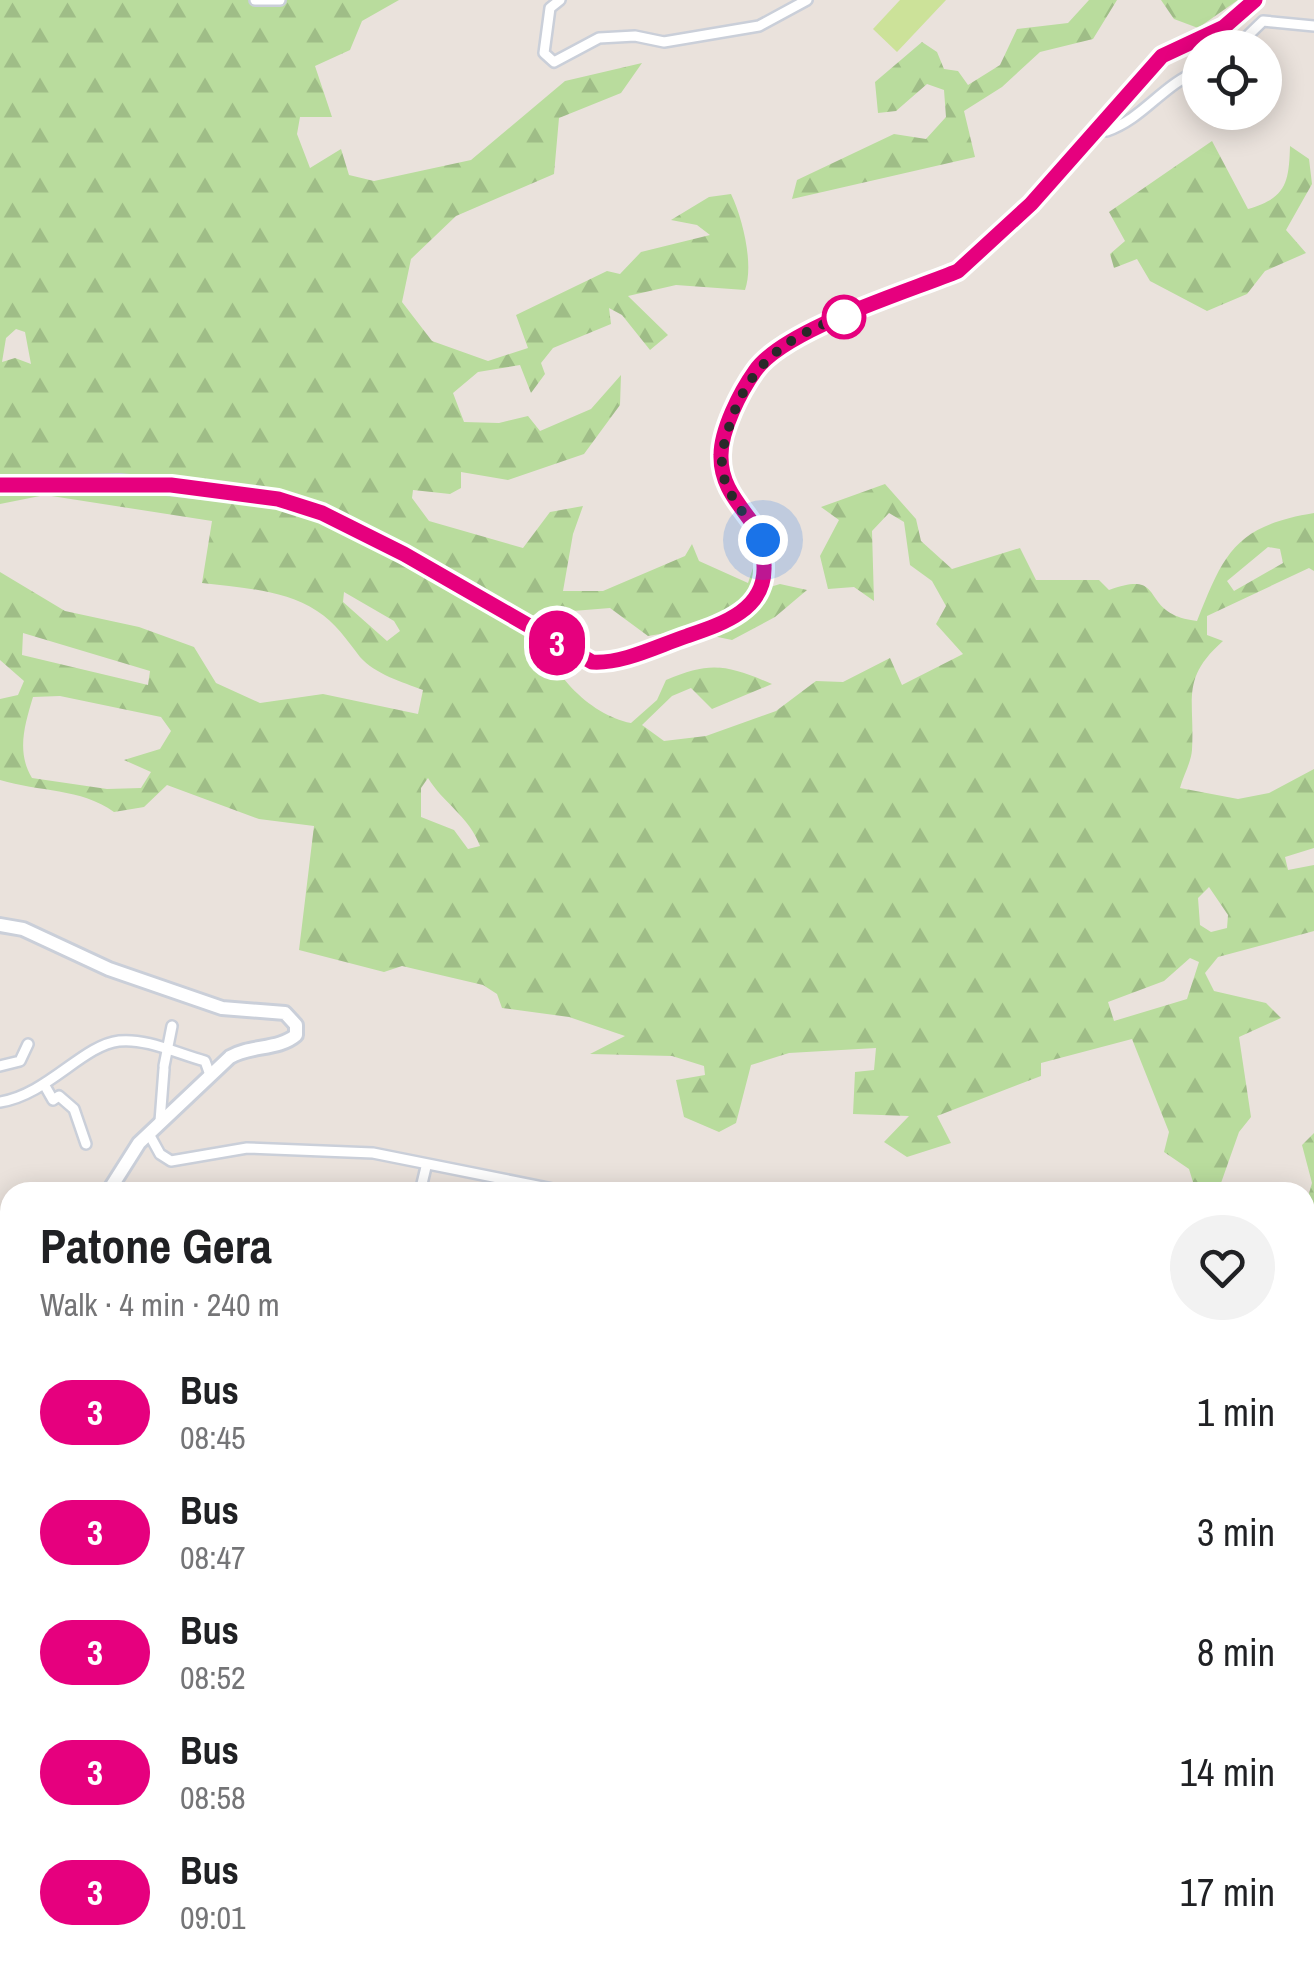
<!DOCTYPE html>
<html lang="en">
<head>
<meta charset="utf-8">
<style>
  body { margin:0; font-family:"Archivo Narrow",sans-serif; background:#f2f2f2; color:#202124; height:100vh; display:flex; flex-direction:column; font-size:38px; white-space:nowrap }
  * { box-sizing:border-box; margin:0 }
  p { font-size:32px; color:#757577 }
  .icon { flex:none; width:55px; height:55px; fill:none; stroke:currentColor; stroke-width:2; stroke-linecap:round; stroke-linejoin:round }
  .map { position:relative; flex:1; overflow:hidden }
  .sheet { position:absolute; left:0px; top:1182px; width:1315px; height:792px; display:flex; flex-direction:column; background:#fff; border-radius:30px 30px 0 0; box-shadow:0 5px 25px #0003 }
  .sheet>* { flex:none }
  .badge { padding:0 20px; border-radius:32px; font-size:35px; line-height:65px }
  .buttons { position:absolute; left:1182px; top:30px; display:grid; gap:20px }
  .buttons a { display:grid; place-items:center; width:100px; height:100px; border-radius:50%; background:#fff; box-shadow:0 5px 25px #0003; font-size:50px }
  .you { position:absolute; width:50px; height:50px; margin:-25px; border:8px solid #fff; border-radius:50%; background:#1a73e8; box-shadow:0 0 0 15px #1a73e833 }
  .map>.badge { position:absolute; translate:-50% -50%; box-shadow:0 0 0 5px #fff }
  .round { display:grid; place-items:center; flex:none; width:105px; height:105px; border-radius:52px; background:#f2f2f2 }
  .head { display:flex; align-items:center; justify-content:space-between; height:170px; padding:0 40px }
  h1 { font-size:48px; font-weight:700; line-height:75px }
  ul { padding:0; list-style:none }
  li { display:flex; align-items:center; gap:30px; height:120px; padding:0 40px }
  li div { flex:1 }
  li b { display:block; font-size:38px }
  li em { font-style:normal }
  li .badge { min-width:110px; font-weight:700; text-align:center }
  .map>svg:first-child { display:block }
  .industrial { fill:url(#industrial-furrows) }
  .grass { fill:#b9dc9d }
  .forest { fill:url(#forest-firs); fill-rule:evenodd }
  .garden { fill:url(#garden-dots) }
  .pitch { fill:#cce299 }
  .water { fill:url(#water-waves) }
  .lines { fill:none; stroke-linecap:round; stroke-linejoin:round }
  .stream { stroke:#77d3e3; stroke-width:2.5 }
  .street-casing { stroke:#cacfd9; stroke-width:14 }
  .secondary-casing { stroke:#cacfd9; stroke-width:18 }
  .highway-casing { stroke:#c3c3c3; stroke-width:20 }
  .street { stroke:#fff; stroke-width:9 }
  .secondary { stroke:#fff; stroke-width:12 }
  .highway { stroke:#ef8e61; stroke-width:15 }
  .line-casing { stroke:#fff; stroke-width:22 }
  .line { stroke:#e6007e; stroke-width:15 }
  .walk { stroke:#292929; stroke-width:10; stroke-dasharray:0 18 }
  .stop-dot { fill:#fff; stroke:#e6007e; stroke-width:5 }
</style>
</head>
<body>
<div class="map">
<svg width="1314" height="1974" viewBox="0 0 1314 1974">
  <defs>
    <pattern id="industrial-furrows" width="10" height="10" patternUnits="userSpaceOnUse" patternTransform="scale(2.5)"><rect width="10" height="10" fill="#dddce3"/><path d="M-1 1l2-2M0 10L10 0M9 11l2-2" fill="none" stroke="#bebdc3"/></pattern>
    <pattern id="forest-firs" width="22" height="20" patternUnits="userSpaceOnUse" patternTransform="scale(2.5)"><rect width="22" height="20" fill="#b9dc9d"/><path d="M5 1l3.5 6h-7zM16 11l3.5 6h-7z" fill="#9fbd87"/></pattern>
    <pattern id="garden-dots" width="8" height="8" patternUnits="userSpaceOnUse" patternTransform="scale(2.5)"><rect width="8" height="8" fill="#b9dc9d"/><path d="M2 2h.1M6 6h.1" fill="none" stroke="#9fbd87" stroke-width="1.8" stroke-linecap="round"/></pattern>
    <pattern id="water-waves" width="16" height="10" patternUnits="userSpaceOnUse" patternTransform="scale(2.5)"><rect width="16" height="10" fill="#77d3e3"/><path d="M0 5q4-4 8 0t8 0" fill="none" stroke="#67b5c3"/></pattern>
  </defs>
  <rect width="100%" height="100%" fill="#eae2dc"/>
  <!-- industrial -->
  <polygon class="industrial" points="295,1965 511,1965 511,1974 274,1974"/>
  <!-- grass -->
  <polygon class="grass" points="0,1833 10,1833 10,1890 0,1893"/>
  <!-- forest -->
  <g class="forest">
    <path d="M0,0h399l-37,21 -12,29 -35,16 17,51h-32l-3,17 13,34 31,-19 8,26 25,6 97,-21 94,-79 77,-18 -21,30 -62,25 -5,56 -98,42 -45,43 -9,43 30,39 56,20 40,-13 -12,-33 91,-44 13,3 21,-22 69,-17 -13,-10 -26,-5 38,-23 22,-3c12,25 23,71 14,96l-69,-5 -48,11 40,39 -18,15 -28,-35 -13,-7 2,16 -58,24 -12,15 4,11 -14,19 -11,-28 -42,7 -25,21 11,29 35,1 29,-7 12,15 51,-22 30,-34 -1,30 -36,49 -76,26 -47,-8v16l-11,6 -37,-4 -1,8 17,23 94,27 27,-36 33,-6 -10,28 -10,57h40l82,-35 7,-12 7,17 49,22 10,-30 -1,38 23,-7 27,6 -32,27 -43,23 -48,-10 -36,6 -38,-28 -37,3 12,27 -8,6 -37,-18c5,43 49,89 91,97l26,-23 9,-20c45,-19 61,-15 106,4l-60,25 -21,-21 -19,8 -30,29 22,16 42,-5 70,-25 40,-30 27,1 47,-24 12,27 61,-31 -27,-30 10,-18 -14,-25 -22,-16 -6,-43 -15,-9 -17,18 2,70 -20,-14 -26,2 -8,-33 19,-36 -18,-13 64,-23 31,35 5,22 31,28 68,-21 16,32h63l10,10c61,-22 27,24 88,31 27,-68 38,-95 117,-108v58l-5,-3 -102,48v19l16,6c-43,38 -28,58 -31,109 -1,13 -9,26 -12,38l58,11 31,-6 45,-24v79l-29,9 3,13 26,-5v66l-96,26 -13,16 9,18 52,12 15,15 -42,19 12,80 -12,15 -18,51 6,9h-31l-7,-23 -25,-17 5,-20 -37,-93 -91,24v13l-104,40 14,27 -44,14 -23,-15 25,-26 -56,-2 2,-42 19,-2 2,-22 -87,5 -38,12 -15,58 -17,9 -35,-15 -8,-37 29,-5 -1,-9 -32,-10 -82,-2 35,-18 -56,-19 -67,-9 -5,-14 -14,-9 -81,-19 -18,6 -85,-22 15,-124 -55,-7 -92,-34 -23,22 -30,5c-33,-24 -75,-20 -114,-32v-81l18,-4 6,-14 -24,-21v-88l65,39 74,16 55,20 22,36 44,20 63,-9 95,20 5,-24c-21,-8 -48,-16 -63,-33 -13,-17 -25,-35 -43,-46 -34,-22 -76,-23 -115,-28l10,-62 -167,-26 -45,9zM16,329l9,3 6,32 -16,-6 -13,4 4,-24zM1268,547l12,2 3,14 -49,28 -7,-10zM344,592l50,29 6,10 -13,10 -44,-39zM23,633l127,38 -2,14 -126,-30zM60,696l101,21 10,14 -11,18 -36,11 27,12 -10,16 -34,1 -75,-11c-16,-26 -7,-54 1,-81zM428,778c15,25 41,38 52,68l-12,3 -14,-19 -33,-13v-29zM1209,887l19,28 -1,13 -16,4 -11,-7 -2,-27zM1190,958l9,4 -12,37 -73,22 -6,-19 56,-21z"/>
    <polygon points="1089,0 1117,0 1093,39 1040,52 1002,87 964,111 975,157 792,199 797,180 894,134 926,139 946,117 944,90 927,84 896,111 878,113 875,82 922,42 937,52 944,69 958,71 968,85 1000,65 1017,29 1068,23"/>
    <polygon points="1161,0 1238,0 1198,28 1174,19"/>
    <path d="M1212,141l36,68c38,-11 41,-26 42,-63l19,13 3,25 -26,46 20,23 -41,18 -18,23 -40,17 -57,-30 -13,-22 -23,9 -4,-14 15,-13 -16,-29z"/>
    <polygon points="1314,1133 1314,1357 1305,1352 1305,1207 1312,1183 1302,1145"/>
  </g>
  <!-- garden -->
  <polygon class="garden" points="0,1509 10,1509 10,1566 0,1559 0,1538 5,1537"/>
  <!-- pitch -->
  <polygon class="pitch" points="900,0 946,0 897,52 873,29"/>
  <!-- water -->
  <g class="water">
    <polygon points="10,1909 10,1965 117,1965 100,1974 0,1974 0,1913"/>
    <polygon points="788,1965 1024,1965 1046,1974 811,1974"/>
  </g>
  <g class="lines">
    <!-- stream -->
    <polyline class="stream" points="1305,1340 1314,1318"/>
    <!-- street casing -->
    <g class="street-casing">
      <g id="street">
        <polyline points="255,0 280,0"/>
        <polyline points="560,0 550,8 544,53 554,62 599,38 635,36 664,42 759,26 807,0"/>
        <polyline points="1235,48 1263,21 1314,26"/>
        <path d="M1099,124l8,7c37,-13 55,-46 93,-61"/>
        <polyline points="0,1066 20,1061 28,1044"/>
        <polyline points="164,1066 172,1026"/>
        <polyline points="45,1086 53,1100 59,1096 74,1109 86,1144"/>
        <path d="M0,1102c47,-7 83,-57 119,-61 28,-3 59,13 86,20l5,14"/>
        <polyline points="160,1121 164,1069"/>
        <polyline points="149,1134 160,1154 171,1161 247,1148 373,1153 568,1192"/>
        <polyline points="420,1192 426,1167"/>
        <polyline points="0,1241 10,1235"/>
        <polyline points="0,1286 10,1285"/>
        <polyline points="1305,1355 1313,1352"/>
        <polyline points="0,1369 10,1369"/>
        <polyline points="0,1407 10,1407"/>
        <polyline points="0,1452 10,1452"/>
        <polyline points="0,1567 10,1573"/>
        <polyline points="1305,1592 1314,1594"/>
        <polyline points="0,1613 10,1607"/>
        <polyline points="0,1676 10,1677"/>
        <polyline points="0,1829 10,1829"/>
        <polyline points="0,1898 10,1894"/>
      </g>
    </g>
    <!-- secondary casing -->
    <g class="secondary-casing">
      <g id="secondary">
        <path d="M0,485l120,-3 158,17 44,14 82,42 188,107c31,2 65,-16 95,-26 35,-12 79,-26 77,-70 0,-10 1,-22 -4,-30 -11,-20 -30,-34 -36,-58 -9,-34 11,-79 31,-107 30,-43 151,-78 203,-100l73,-67 131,-148 62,-29 31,-27"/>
        <path d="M0,925l23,4 86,40 113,39 63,5 11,12v10c-17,15 -46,10 -66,22l-91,86 -31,49"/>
        <polyline points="0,1230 10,1226"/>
        <polyline points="0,1692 10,1693"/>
        <polyline points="1305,1697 1314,1699"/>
        <polyline points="0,1801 10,1798"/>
        <polyline points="148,1965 151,1974"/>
      </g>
    </g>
    <!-- highway casing -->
    <g class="highway-casing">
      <g id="highway">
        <polyline points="0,1756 10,1755"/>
        <polyline points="1217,1965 1239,1974"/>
        <polyline points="1243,1965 1264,1974"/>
      </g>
    </g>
    <!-- street -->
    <use href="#street" class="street"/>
    <!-- secondary -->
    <use href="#secondary" class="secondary"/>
    <!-- highway -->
    <use href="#highway" class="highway"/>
  </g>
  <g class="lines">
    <!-- line casing -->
    <g class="line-casing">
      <path id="line" d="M0,485h171l107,14 44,14 82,41 188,108c31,2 65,-16 95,-26 35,-12 79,-26 77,-70 0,-10 1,-22 -3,-30 -16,-27 -41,-46 -40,-81 0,-25 19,-63 34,-84 29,-42 152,-79 203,-100l73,-67 131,-148 62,-29 31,-27"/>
    </g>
    <!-- line -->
    <use href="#line" class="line"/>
    <!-- walk -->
    <path class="walk" d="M763,540c-13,-19 -30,-37 -38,-59 -7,-22 -1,-38 6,-60 18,-56 58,-87 113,-104"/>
  </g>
  <!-- markers -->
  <circle class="stop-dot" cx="844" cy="317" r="20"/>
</svg>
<div class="buttons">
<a><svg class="icon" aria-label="locate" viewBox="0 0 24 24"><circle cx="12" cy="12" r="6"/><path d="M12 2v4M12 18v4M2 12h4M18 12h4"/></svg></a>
</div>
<div class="you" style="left:763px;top:540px"></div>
<b class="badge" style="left:557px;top:643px;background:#e6007e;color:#fff">3</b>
<section class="sheet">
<div class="head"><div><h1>Patone Gera</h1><p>Walk · 4 min · 240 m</p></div><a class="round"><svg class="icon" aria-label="heart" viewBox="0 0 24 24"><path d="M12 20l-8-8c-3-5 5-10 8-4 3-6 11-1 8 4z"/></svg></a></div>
<ul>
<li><span class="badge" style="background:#e6007e;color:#fff">3</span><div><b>Bus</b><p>08:45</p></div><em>1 min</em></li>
<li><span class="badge" style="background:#e6007e;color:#fff">3</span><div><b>Bus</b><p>08:47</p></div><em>3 min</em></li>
<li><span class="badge" style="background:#e6007e;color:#fff">3</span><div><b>Bus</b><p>08:52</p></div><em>8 min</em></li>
<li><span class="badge" style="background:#e6007e;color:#fff">3</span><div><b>Bus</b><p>08:58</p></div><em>14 min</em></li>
<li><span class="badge" style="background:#e6007e;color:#fff">3</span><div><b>Bus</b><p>09:01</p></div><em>17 min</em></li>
</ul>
</section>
</div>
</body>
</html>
